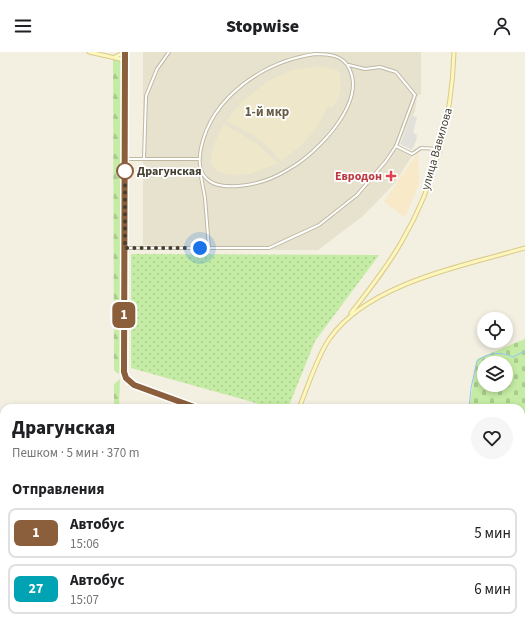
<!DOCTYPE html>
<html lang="ru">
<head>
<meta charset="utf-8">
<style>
  body { margin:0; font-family:"Source Sans 3",sans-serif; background:#f6f6f6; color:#202124; height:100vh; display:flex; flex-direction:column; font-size:15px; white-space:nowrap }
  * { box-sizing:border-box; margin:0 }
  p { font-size:13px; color:#757577 }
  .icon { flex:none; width:22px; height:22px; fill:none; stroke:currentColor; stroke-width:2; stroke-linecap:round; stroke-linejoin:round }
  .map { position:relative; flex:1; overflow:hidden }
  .panel { position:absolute; left:0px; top:352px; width:525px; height:224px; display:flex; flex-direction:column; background:#fff; border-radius:12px 12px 0 0; box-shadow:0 2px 6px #0003 }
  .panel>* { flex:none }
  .badge { padding:0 8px; border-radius:6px; font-size:14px; line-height:26px }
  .tools { position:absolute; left:477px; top:260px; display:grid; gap:8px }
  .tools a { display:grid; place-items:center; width:36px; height:36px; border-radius:50%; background:#fff; box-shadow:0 2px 6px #0003; font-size:20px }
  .you { position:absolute; width:20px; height:20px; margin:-10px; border:3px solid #fff; border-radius:50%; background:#1a73e8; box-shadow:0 0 0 6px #1a73e833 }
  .map>.badge { position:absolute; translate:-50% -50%; box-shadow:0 0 0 2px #fff }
  h2 { padding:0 12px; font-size:15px; line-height:36px }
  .round { display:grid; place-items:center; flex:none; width:42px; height:42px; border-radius:21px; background:#f6f6f6 }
  .head { display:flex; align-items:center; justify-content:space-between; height:68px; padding:0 12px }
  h1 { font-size:19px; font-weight:800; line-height:30px }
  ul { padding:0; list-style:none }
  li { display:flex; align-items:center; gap:12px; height:50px; margin:0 8px 6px; padding:0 4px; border:2px solid #e0e0e0; border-radius:8px }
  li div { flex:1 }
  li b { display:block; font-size:15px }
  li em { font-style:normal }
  li .badge { min-width:44px; font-weight:700; text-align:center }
  header { display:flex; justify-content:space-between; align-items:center; height:52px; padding:0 12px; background:#fff; font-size:18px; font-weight:800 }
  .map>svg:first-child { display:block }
  .residential { fill:#e7e2ce }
  .commercial { fill:#f8e9c8 }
  .industrial { fill:url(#industrial-grid) }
  .education { fill:#eee7c9 }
  .forest { fill:url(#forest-firs) }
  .cemetery { fill:url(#cemetery-stones); fill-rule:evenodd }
  .park { fill:url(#park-dots) }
  .parking { fill:#e2e0da }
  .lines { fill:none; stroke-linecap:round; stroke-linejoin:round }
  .stream { stroke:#95c6f7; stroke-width:1 }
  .street-casing { stroke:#beb8a3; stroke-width:4 }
  .secondary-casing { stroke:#d7cb8b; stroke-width:5 }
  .street { stroke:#fff; stroke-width:2 }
  .secondary { stroke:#fff6be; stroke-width:3 }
  .line-casing { stroke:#fff; stroke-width:9 }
  .line { stroke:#8b5e3c; stroke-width:6 }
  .walk { stroke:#443f31; stroke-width:4; stroke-dasharray:0 7.2 }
  .stop-dot { fill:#fff; stroke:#8b5e3c; stroke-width:2 }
  .health-dot { fill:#e0444e; stroke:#fff; stroke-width:1.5 }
  .labels { text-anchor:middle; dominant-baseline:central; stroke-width:3.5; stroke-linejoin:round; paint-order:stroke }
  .street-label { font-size:12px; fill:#443f31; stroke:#fff }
  .stop-label { font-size:12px; font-weight:bold; fill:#443f31; stroke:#fff; text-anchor:start }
  .health-label { font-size:12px; font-weight:bold; fill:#be3a42; stroke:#fff; text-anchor:end }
  .neighbourhood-label { font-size:13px; font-weight:bold; fill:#685e48; stroke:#fff }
</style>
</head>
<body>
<header><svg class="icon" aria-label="menu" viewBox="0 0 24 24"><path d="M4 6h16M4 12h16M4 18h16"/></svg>Stopwise<svg class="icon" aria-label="person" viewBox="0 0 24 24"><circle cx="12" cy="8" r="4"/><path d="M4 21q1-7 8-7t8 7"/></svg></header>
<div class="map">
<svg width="525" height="576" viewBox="0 0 525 576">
  <defs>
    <pattern id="industrial-grid" width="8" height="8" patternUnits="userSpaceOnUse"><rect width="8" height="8" fill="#e4dfd7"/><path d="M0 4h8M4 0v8" fill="none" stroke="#c5c0b9"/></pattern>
    <pattern id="forest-firs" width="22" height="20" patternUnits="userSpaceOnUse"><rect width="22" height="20" fill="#c5eca4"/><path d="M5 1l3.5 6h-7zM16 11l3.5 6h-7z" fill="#aacb8e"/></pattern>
    <pattern id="cemetery-stones" width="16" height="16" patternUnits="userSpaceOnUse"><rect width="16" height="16" fill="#c5eca4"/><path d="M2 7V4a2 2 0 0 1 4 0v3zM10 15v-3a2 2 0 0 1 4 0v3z" fill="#aacb8e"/></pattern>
    <pattern id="park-dots" width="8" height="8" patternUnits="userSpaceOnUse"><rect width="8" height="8" fill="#c5eca4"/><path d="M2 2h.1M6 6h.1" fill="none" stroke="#aacb8e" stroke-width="1.8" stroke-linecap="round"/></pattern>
  </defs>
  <rect width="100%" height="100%" fill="#f3efe1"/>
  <!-- residential -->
  <g class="residential">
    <polygon points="143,0 421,0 421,42 417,44 415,59 397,96 412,104 394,132 363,164 318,198 280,198 143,193"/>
    <rect x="243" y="572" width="177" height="4"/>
  </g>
  <!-- commercial -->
  <polygon class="commercial" points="418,100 419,132 405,165 384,150"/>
  <!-- industrial -->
  <polygon class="industrial" points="521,411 525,412 525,521 521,524"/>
  <!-- education -->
  <g class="education">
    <polygon points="319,14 337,18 340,22 341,38 339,45 333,55 328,54 317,75 303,92 281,109 263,90 250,81 226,69 242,50 268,29 292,18"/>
    <polygon points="224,72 256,91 278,111 250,122 229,123 216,119 211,111 211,104 215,90"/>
  </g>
  <!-- forest -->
  <g class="forest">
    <polygon points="113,8 123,9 123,318 118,322 114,318"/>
    <polygon points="120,327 119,356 114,356 114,332"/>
    <polygon points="420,572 444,572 448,576 417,576"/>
  </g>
  <!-- cemetery -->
  <path class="cemetery" d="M525,287v122h-4v-36l2,-6 -2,-1v-10h-52l8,-49zM484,311h22v22h-22z"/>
  <!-- park -->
  <polygon class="park" points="131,202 379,203 315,289 288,356 274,356 131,316"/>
  <!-- parking -->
  <polygon class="parking" points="412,64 417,65 413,81 417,83 416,89 412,98 400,92"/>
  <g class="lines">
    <!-- stream -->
    <g class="stream">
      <path d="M469,356l2,-20 6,-27c10,-8 24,-10 36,-4l12,-6"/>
      <polyline points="521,367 525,368"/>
    </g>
    <!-- street casing -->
    <g class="street-casing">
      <g id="street">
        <polyline points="125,0 124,320 126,326 134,333 197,356"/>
        <path d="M315,2c13,0 28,1 34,14 18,35 -32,85 -60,101 -16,10 -32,16 -51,17 -10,1 -24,0 -31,-7 -9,-8 -8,-20 -6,-31 11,-52 64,-87 114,-94z"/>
        <polyline points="396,94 412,102 421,96 439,97"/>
        <polyline points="125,107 199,107"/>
        <polyline points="144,107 146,44 157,17 169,0"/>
        <polyline points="200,119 205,146 209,196"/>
        <polyline points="125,196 269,196 319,173 357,143 386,109 396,94 415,43 396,20 380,15 365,17 349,13"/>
        <polyline points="340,572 341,576"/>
        <polyline points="291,576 307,572"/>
        <polyline points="362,576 363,572"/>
      </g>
    </g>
    <!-- secondary casing -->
    <g class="secondary-casing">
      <g id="secondary">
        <polyline points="89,0 120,7 125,11"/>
        <polyline points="115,5 125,0"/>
        <path d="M351,261c18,-23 37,-47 51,-72 33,-56 50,-124 52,-189"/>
        <path d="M299,356c8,-19 19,-54 31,-70 39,-55 133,-72 195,-90"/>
        <polyline points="241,572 242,576"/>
      </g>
    </g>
    <!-- street -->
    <use href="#street" class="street"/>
    <!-- secondary -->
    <use href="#secondary" class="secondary"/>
  </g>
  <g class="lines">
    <!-- line casing -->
    <g class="line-casing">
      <polyline id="line" points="125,0 124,320 126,326 134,333 197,356"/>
    </g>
    <!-- line -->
    <use href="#line" class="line"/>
    <!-- walk -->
    <polyline class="walk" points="125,119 125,196 200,196"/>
  </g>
  <!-- markers -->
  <circle class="stop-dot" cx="125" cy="119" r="8"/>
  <path class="health-dot" d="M389 118h4v4h4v4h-4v4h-4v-4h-4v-4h4z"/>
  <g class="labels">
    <!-- street labels -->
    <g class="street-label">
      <text transform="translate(437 97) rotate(-74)">улица Вавилова</text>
    </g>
    <!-- stop labels -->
    <g class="stop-label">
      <text x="137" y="119">Драгунская</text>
    </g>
    <!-- health labels -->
    <g class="health-label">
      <text x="382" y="124">Евродон</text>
    </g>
    <!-- neighbourhood labels -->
    <g class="neighbourhood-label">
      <text x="267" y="60">1-й мкр</text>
    </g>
  </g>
</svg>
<div class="tools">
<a><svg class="icon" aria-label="locate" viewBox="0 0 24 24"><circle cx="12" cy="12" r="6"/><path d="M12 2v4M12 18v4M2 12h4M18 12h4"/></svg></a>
<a><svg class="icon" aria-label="layers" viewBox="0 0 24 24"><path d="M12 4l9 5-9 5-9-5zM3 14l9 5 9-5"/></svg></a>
</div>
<div class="you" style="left:200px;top:196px"></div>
<b class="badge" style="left:124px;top:263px;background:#8b5e3c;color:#fff">1</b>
<section class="panel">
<div class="head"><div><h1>Драгунская</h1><p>Пешком · 5 мин · 370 m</p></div><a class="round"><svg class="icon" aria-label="heart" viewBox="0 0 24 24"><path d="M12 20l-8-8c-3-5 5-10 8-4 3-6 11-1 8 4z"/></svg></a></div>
<h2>Отправления</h2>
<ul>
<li><span class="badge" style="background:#8b5e3c;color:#fff">1</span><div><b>Автобус</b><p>15:06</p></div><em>5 мин</em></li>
<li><span class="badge" style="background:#00a3b4;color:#fff">27</span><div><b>Автобус</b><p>15:07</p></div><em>6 мин</em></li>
</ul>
</section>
</div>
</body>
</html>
